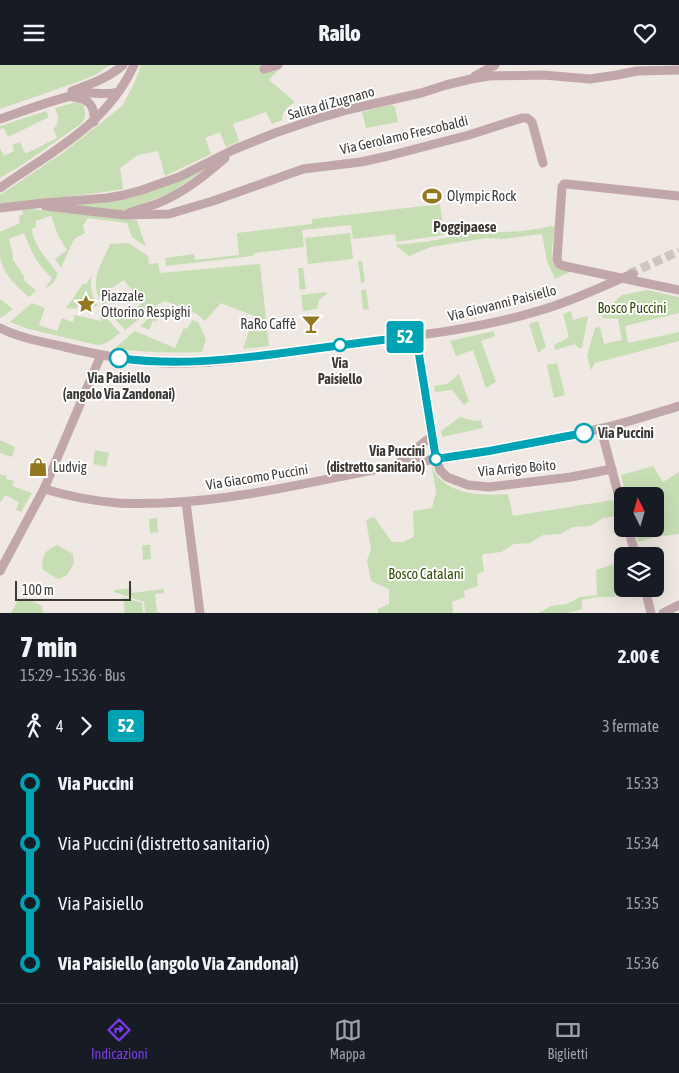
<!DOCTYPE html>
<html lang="it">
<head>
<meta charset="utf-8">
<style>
  body { margin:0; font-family:"Asap Condensed",sans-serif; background:#242831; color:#f1f3f6; height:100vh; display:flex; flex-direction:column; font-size:19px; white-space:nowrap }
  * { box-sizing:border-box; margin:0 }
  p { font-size:16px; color:#9ea1a6 }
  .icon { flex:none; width:28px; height:28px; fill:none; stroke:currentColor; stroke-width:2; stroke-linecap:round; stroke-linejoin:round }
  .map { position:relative; height:548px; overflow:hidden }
  .panel { display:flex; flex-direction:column; background:#171b24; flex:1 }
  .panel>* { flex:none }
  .badge { padding:0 10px; border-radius:4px; font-size:18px; line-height:32px }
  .needle { width:32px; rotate:355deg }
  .buttons { position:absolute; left:614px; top:422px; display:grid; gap:10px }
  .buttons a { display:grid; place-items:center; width:50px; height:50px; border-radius:8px; background:#171b24; box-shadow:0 5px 20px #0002; font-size:25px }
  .scale { position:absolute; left:15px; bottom:12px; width:116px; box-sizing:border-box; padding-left:5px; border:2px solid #3d3a37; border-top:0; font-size:14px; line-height:18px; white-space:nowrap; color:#3d3a37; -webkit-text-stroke:4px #fff; paint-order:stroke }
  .map>.badge { position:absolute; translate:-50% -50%; box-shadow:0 0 0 2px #fff }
  .legs { display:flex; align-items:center; gap:8px; height:55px; padding:0 20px; font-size:16px }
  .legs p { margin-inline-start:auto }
  .headline { display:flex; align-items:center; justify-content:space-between; height:85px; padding:0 20px }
  h1 { font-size:28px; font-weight:800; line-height:38px }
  ul { padding:0 20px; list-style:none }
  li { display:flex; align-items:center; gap:18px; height:60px; font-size:19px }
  li i { display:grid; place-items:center; width:8px; height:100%; margin:0 6px; background:currentColor }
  li i::after { content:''; width:12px; height:12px; margin:-6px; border:4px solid; border-radius:50%; background:#171b24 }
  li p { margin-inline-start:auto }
  li:first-child i { background:linear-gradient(#0000 50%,currentColor 0) }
  li:last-child i { background:linear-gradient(currentColor 50%,#0000 0) }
  header { display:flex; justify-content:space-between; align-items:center; height:65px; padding:0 20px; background:#171b24; font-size:22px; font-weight:800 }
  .menu { display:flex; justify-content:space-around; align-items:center; height:70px; border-top:1px solid #363941; background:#171b24; font-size:14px; color:#9ea1a6 }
  .menu a { display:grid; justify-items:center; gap:2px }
  .menu .selected { color:#7c3aed }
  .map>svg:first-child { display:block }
  .green { fill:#c7deb5 }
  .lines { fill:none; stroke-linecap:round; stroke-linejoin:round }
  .street-tunnel { stroke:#ccc5c0; stroke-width:9; stroke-dasharray:9 4.5; stroke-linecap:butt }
  .street { stroke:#c1a7aa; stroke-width:9 }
  .line-1-casing { stroke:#fff; stroke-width:11 }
  .line-1 { stroke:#00a3b4; stroke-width:8 }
  .stop-1-dot { fill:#fff; stroke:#00a3b4; stroke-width:2.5 }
  .labels { text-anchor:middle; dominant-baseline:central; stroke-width:4; stroke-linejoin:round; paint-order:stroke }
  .street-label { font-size:14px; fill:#3d3a37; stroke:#fff }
  .poi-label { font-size:14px; fill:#3d3a37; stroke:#fff; text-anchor:start }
  .park-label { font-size:14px; fill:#304e08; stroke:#fff }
  .stop-label { font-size:14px; font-weight:bold; fill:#3d3a37; stroke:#fff }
  .neighbourhood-label { font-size:15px; font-weight:bold; fill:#3d3a37; stroke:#fff }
</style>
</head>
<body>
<header><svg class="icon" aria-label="menu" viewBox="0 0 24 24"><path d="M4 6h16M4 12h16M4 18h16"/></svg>Railo<svg class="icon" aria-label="heart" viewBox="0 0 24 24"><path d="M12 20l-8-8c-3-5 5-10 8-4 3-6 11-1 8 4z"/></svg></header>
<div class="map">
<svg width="679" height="548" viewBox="0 0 679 548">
  <rect width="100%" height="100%" fill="#f0e8e2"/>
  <!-- green -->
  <g class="green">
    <polygon points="0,0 110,0 97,9 83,15 0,44"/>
    <path d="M141,0h123l15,2v2l-10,11 26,22c-7,5 -13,8 -13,18l-10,4 -6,-12 -33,12 6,17 -13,6 -6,-15 -15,6 6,16 -46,22 -7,-25 -20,4 -18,13 3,21c-40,7 -82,10 -123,15v-9l64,-43 58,-46 12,-22z"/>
    <path d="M77,37l6,3c3,7 3,11 -1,18l-57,40 -25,15v-30l4,8 10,-5 -2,-6 8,-3 4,10 3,1 30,-15 -4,-9 4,-4 1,-9 -3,-8z"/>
    <polygon points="391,40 395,42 398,57 366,63 362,47"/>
    <polygon points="46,46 49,52 8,72 4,63 0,64 0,61"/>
    <path d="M210,101l-40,27 -36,14 -13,4 -56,-6c17,-1 34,-1 51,-4 33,-6 64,-20 94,-35z"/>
    <polygon points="440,139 444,170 396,177 395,169 353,174 351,160 302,165 304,182 255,188 252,191 166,201 165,193 194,189 195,195 239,190 237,168 312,159 312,154"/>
    <path d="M28,144l104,10 5,2 9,26 -14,-10 -5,-14 -39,-5 -5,8 2,7 -11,6 -13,29 -6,-9 12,-9 -9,-15 -7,-19 -15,5v6l-4,2c1,17 17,32 26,45 -3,6 -5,12 -13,14l7,-10c-16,-15 -20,-25 -28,-45l-15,6 4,16v5l11,16v4l12,11 -7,6c-12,-10 -27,-24 -29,-41 0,-7 0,-16 0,-24l20,-9 -1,-8h4l-1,-5z"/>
    <path d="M550,161l5,1c-1,13 -7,30 1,41l16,3 -17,8 -8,-18 -5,-27 -39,5 -16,-1 -56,9 -22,9 -14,-11c17,-2 34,-3 50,-7 7,-1 13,-4 19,-5 28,-2 58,1 86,-7z"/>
    <polygon points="350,168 353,194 308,199 305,173"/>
    <path d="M128,178l20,13 1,8 9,-1 2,10 100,-9 9,82 -26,3 11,-33 -33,-13 -16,18 -8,-7 -29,-12 -4,-1 -7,4 -32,25 -20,-21 6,-5 2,3v1l6,8 12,-9 3,3 8,-7 -18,-23 -14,9 -1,-2 -9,6 7,10 -4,2c-15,-24 -3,-37 7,-61z"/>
    <polygon points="358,196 362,196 365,217 361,218"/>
    <polygon points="298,203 303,203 306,224 300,225"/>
    <path d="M92,210c-3,12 0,21 6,31l-7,1 -7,-1 -1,-4h-5v5l-3,2 -9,-1 17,-24h3z"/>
    <polygon points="366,224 369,244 363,245 361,225"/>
    <polygon points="647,225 679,232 679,248 625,261 628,278 679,267 679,276 595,298 591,305 587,291 595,263 600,262 604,279 622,275 618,254 602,253 601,249 622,230"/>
    <polygon points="327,227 327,229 319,235 317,244 303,246 301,230"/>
    <polygon points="0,234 13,244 1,253 0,252"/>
    <path d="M32,238l13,5 -6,17 18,6 5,-13 10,4 2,-2v-5l27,6 -1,-8h2l18,20c-7,5 -14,12 -23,12l-68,-16 -19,-7z"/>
    <polygon points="571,246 573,255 588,251 582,283 578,283 575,279 555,285 554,280 569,272 563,249"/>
    <polygon points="151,251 157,254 156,257 153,255 149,265 140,261"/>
    <path d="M192,255l6,2 8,17 -4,13c-30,1 -58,1 -87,-4l20,-17 40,17 9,-20 3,1z"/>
    <polygon points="538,256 546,282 538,288 529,259"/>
    <polygon points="494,266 495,271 481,276 496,317 486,323 473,285 456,291 450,276"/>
    <polygon points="557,298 565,330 554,333 547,300"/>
    <polygon points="459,309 469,336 464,340 452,325 435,327 434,321 447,319"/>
    <polygon points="460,352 474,356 481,355 483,363 442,372 441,366"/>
    <polygon points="0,375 15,382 12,392 0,388"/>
    <polygon points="95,385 109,388 106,402 93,399"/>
    <polygon points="653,401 663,417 679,407 679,469 654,472 638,477 635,464 655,464 655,431 626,431 621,410"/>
    <path d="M432,402c12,28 50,29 76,27l5,22 100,-16 5,16 -15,2 -13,8 -17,1 -13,7 -17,1 -13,8 -16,1 -13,8 -17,2 -2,2 2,15 -7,4 1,11 -14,5 1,6 -13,5 1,11h-75v-4l11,-5v-15l-18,-8 -4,-21 4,-10 -5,-30 8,-3 18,25h11l11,-5 -1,-26 19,-3 4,-16z"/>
    <polygon points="0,409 7,411 6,414 14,416 12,421 32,428 21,447 16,445 19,437 5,430 1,437 0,436"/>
    <polygon points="157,453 158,467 150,468 149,454"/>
    <path d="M57,480l16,9 1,9 -7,12 -9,4 -15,-9c-2,-14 1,-19 14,-25z"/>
    <polygon points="142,480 150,480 151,494 143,495"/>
    <polygon points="615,499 622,501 622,524 633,524 626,524 626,530 612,532 597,532 582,535 582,544 567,548 534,548 538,548 551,541 567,539 580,532 597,530 596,505"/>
    <polygon points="132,523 132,528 164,524 164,528 155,529 157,547 161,547 161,548 145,548 144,537 114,527 114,525"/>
    <polygon points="123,532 142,538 143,548 125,548"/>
    <polygon points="26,533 42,541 43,548 11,548 17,537"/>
  </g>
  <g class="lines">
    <!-- street-tunnel -->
    <polyline class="street-tunnel" points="629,209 679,186"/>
    <!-- street -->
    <g class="street">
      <polyline points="264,4 278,0"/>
      <polyline points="475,11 495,0"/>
      <path d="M72,26c19,-7 36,-13 51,-26"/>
      <path d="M73,32c16,2 22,8 21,25"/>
      <path d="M0,54c26,-9 52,-19 79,-25 13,-3 26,2 39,-2"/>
      <path d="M0,123c51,-36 107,-63 134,-123"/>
      <polyline points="679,131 567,119 564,119 562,122 557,194 559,199 564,201 679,225"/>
      <polyline points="45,141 124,150 169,149 213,136 303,104 361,97 388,91 469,70 522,53 527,53 532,57 543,98"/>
      <polyline points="0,143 44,138 107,133 124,130 142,125 179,112 235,84 275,68 316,54 351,44 421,28 446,20 471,14 489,11 543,10 590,14 617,10 637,6 679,5"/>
      <path d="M129,148c11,-4 23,-7 34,-12 23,-10 43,-26 62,-43"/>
      <path d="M0,263c20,10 43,14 65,19 33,8 66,14 100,16 54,2 115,-10 169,-17 69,-9 138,-15 204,-35 29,-8 57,-21 84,-33l11,-4"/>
      <polyline points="416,271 437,394 440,405 447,412 468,420 489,422 571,412 612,404"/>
      <polyline points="601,364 622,443"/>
      <polyline points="395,401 433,370"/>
      <path d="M44,424c24,7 49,12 74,14 15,1 30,0 45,0 78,-3 155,-23 231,-37 69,-12 138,-21 205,-37 27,-6 54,-15 80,-23"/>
      <polyline points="186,437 200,548"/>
      <polyline points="628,464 636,491"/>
      <polyline points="0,506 44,424 101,290"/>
      <polyline points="645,524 651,548"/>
      <polyline points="663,548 679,540"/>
    </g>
  </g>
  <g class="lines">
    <!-- line-1 casing -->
    <g class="line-1-casing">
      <path id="line-1" d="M119,293c56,8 109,2 164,-5 44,-6 89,-12 133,-17l20,123 53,-8 95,-18"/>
    </g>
    <!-- line-1 -->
    <use href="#line-1" class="line-1"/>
  </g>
  <!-- icons -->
  <defs>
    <g id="stadium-bare" transform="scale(1.5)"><path d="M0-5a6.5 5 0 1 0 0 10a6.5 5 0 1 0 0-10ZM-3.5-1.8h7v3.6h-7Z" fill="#94781f" stroke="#fff" stroke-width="2.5" paint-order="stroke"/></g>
    <g id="sight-bare" transform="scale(1.5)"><path d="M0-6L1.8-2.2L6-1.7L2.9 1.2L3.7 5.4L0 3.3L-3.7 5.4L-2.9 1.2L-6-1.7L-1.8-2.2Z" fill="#94781f" stroke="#fff" stroke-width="2.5" paint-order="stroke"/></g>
    <g id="bar-bare" transform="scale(1.5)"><path d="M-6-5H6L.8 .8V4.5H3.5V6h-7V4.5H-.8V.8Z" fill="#94781f" stroke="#fff" stroke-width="2.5" paint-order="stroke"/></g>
    <g id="shop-bare" transform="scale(1.5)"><path d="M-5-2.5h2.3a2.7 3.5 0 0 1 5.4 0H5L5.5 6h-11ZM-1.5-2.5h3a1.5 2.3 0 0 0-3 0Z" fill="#94781f" stroke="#fff" stroke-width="2.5" paint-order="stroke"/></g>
  </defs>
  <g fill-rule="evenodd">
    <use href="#stadium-bare" x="432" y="131"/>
    <use href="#sight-bare" x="86" y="239"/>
    <use href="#bar-bare" x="311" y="259"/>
    <use href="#shop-bare" x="38" y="402"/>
  </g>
  <!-- markers -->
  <g class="stop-1-dot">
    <circle cx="340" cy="280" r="6"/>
    <circle cx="119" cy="293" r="9"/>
    <circle cx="584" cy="368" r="9"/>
    <circle cx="436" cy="394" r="6"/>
  </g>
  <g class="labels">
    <!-- street labels -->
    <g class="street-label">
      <text transform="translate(331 38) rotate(-16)">Salita di Zugnano</text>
      <text transform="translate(404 70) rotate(-13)">Via Gerolamo Frescobaldi</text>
      <text transform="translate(502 238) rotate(-14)">Via Giovanni Paisiello</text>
      <text transform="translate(517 403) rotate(-5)">Via Arrigo Boito</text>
      <text transform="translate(257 412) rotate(-9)">Via Giacomo Puccini</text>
    </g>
    <!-- poi labels -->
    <g class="poi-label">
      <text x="447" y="131">Olympic Rock</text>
      <text x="101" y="231">Piazzale<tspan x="101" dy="16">Ottorino Respighi</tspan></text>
      <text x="296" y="259" text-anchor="end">RaRo Caffè</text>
      <text x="53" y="402">Ludvig</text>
    </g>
    <!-- park labels -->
    <g class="park-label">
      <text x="632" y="243">Bosco Puccini</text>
      <text x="426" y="509">Bosco Catalani</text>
    </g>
    <!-- stop labels -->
    <g class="stop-label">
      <text x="340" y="298">Via<tspan x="340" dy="16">Paisiello</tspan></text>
      <text x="119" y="313">Via Paisiello<tspan x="119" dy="16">(angolo Via Zandonai)</tspan></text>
      <text x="598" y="368" text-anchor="start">Via Puccini</text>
      <text x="425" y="386" text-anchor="end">Via Puccini<tspan x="425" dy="16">(distretto sanitario)</tspan></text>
    </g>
    <!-- neighbourhood labels -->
    <g class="neighbourhood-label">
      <text x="465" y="161">Poggipaese</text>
    </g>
  </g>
</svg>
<div class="buttons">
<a><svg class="needle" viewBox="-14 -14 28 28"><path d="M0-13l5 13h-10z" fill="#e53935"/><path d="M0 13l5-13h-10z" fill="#9ea1a6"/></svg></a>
<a><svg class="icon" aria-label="layers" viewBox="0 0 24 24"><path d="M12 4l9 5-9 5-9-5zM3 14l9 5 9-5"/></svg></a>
</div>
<div class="scale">100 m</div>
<b class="badge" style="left:405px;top:272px;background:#00a3b4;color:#fff">52</b>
</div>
<section class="panel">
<div class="headline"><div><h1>7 min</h1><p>15:29 – 15:36 · Bus</p></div><b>2.00 €</b></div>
<div class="legs"><svg class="icon" aria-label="walk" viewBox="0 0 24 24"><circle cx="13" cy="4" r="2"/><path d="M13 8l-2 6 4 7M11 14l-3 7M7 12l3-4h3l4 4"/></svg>4<svg class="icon" aria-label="forward" viewBox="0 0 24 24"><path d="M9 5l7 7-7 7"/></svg><b class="badge" style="background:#00a3b4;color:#fff">52</b><p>3 fermate</p></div>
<ul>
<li><i style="color:#00a3b4"></i><b>Via Puccini</b><p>15:33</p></li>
<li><i style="color:#00a3b4"></i><span>Via Puccini (distretto sanitario)</span><p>15:34</p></li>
<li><i style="color:#00a3b4"></i><span>Via Paisiello</span><p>15:35</p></li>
<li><i style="color:#00a3b4"></i><b>Via Paisiello (angolo Via Zandonai)</b><p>15:36</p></li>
</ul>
</section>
<nav class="menu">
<a class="selected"><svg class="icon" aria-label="directions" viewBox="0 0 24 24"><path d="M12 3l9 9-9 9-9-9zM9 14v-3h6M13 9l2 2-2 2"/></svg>Indicazioni</a>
<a><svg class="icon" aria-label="map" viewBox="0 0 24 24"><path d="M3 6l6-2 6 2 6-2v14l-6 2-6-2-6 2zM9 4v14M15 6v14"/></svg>Mappa</a>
<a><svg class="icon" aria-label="tickets" viewBox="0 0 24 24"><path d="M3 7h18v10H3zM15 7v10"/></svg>Biglietti</a>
</nav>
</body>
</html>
